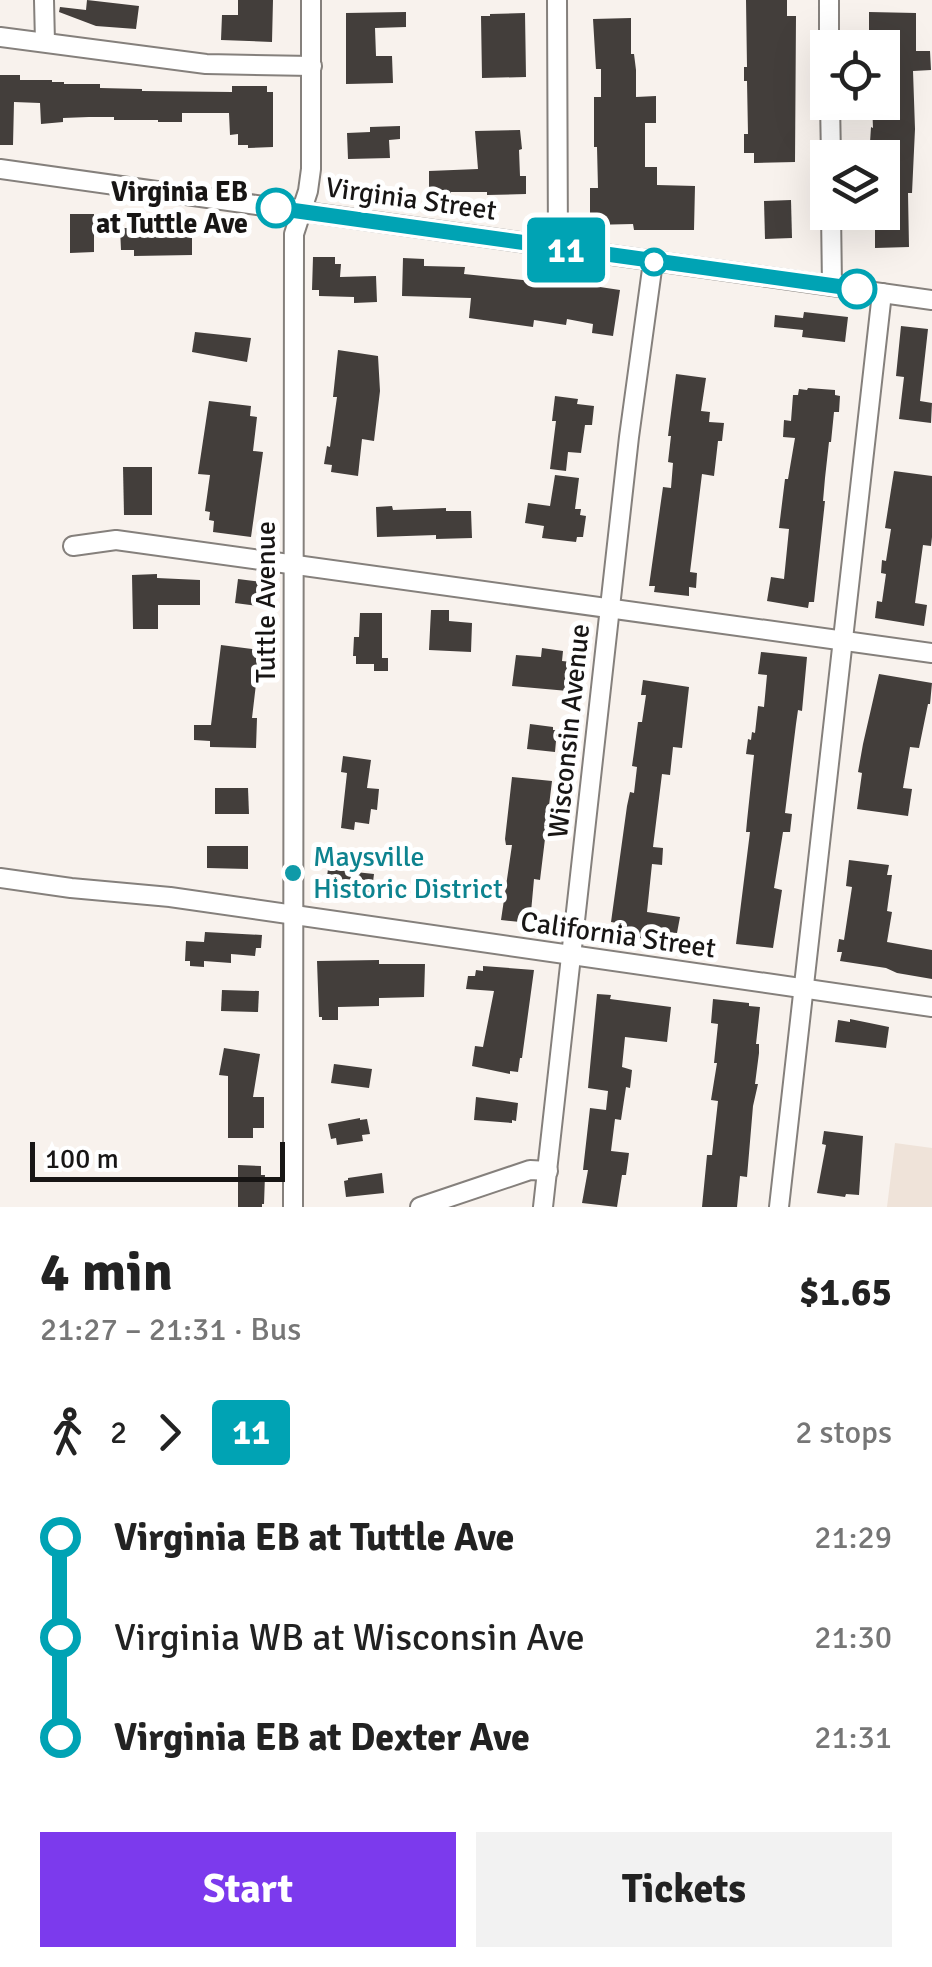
<!DOCTYPE html>
<html lang="en">
<head>
<meta charset="utf-8">
<style>
  body { margin:0; font-family:Signika,sans-serif; background:#f2f2f2; color:#222; height:100vh; display:flex; flex-direction:column; font-size:38px; white-space:nowrap }
  * { box-sizing:border-box; margin:0 }
  p { font-size:32px; color:#767676 }
  .icon { flex:none; width:55px; height:55px; fill:none; stroke:currentColor; stroke-width:2; stroke-linecap:round; stroke-linejoin:round }
  .map { position:relative; height:1207px; overflow:hidden }
  .details { display:flex; flex-direction:column; background:#fff; flex:1 }
  .details>* { flex:none }
  .badge { padding:0 20px; border-radius:8px; font-size:35px; line-height:65px }
  .fabs { position:absolute; left:810px; top:30px; display:grid; gap:20px }
  .fabs a { display:grid; place-items:center; width:90px; height:90px; border-radius:0px; background:#fff; box-shadow:0 10px 40px #0002; font-size:50px }
  .scale { position:absolute; left:30px; bottom:25px; width:255px; box-sizing:border-box; padding-left:10px; border:5px solid #181615; border-top:0; font-size:28px; line-height:35px; white-space:nowrap; color:#181615; -webkit-text-stroke:8px #fff; paint-order:stroke }
  .map>.badge { position:absolute; translate:-50% -50%; box-shadow:0 0 0 5px #fff }
  .legs { display:flex; align-items:center; gap:15px; height:110px; padding:0 40px; font-size:32px }
  .legs p { margin-inline-start:auto }
  .overview { display:flex; align-items:center; justify-content:space-between; height:170px; padding:0 40px }
  h1 { font-size:55px; font-weight:700; line-height:75px }
  .primary-button { display:flex; gap:20px; margin-top:auto; padding:20px 40px }
  .primary-button a { flex:1; height:115px; border-radius:0px; background:#7c3aed; color:#fff; font-size:40px; font-weight:700; line-height:115px; text-align:center }
  .primary-button a+a { background:#f2f2f2; color:#222 }
  ul { padding:0 40px; list-style:none }
  li { display:flex; align-items:center; gap:35px; height:100px; font-size:38px }
  li i { display:grid; place-items:center; width:15px; height:100%; margin:0 12px; background:currentColor }
  li i::after { content:''; width:25px; height:25px; margin:-12px; border:8px solid; border-radius:50%; background:#fff }
  li p { margin-inline-start:auto }
  li:first-child i { background:linear-gradient(#0000 50%,currentColor 0) }
  li:last-child i { background:linear-gradient(currentColor 50%,#0000 0) }
  .map>svg:first-child { display:block }
  .built { fill:#efe3d9 }
  .building { fill:#433e3b }
  .lines { fill:none; stroke-linecap:round; stroke-linejoin:round }
  .minor-casing { stroke:#85807c; stroke-width:22 }
  .minor { stroke:#fff; stroke-width:18 }
  .line-1-casing { stroke:#fff; stroke-width:22 }
  .line-1 { stroke:#00a3b4; stroke-width:15 }
  .stop-1-dot { fill:#fff; stroke:#00a3b4; stroke-width:5 }
  .culture-dot { fill:#0f9aa8; stroke:#fff; stroke-width:4 }
  .labels { text-anchor:middle; dominant-baseline:central; stroke-width:10; stroke-linejoin:round; paint-order:stroke }
  .stop-label { font-size:28px; font-weight:bold; fill:#181615; stroke:#fff; text-anchor:end }
  .street-label { font-size:28px; fill:#181615; stroke:#fff }
  .culture-label { font-size:28px; fill:#0d838f; stroke:#fff; text-anchor:start }
</style>
</head>
<body>
<div class="map">
<svg width="932" height="1207" viewBox="0 0 932 1207">
  <rect width="100%" height="100%" fill="#f8f2ed"/>
  <!-- built -->
  <polygon class="built" points="895,1143 932,1148 932,1207 887,1207"/>
  <!-- building -->
  <g class="building">
    <polygon points="87,0 139,6 136,29 96,26 59,12 60,7 86,10"/>
    <polygon points="238,0 273,0 272,42 221,40 222,15 238,15"/>
    <polygon points="746,0 787,0 787,16 796,16 795,162 754,163 754,153 744,153 744,134 748,134 747,81 744,81 744,67 747,67"/>
    <polygon points="406,12 406,27 375,28 376,56 392,56 393,83 346,84 346,13"/>
    <polygon points="869,12 916,13 916,51 930,51 931,70 913,71 915,129 912,193 908,193 909,247 875,248 875,212 882,212 882,158 869,158 871,127 873,128 872,102 882,102 882,39 869,39"/>
    <polygon points="525,13 526,77 482,78 481,16 490,16 490,14"/>
    <polygon points="631,18 631,54 634,54 636,70 636,97 656,96 656,123 645,123 645,167 657,167 657,185 695,186 694,230 634,230 633,224 590,225 590,188 598,188 597,147 594,147 594,97 601,97 601,69 596,69 593,19"/>
    <polygon points="0,75 20,75 20,80 52,80 52,82 64,82 64,84 100,84 100,88 142,89 142,91 232,92 232,86 267,86 267,92 273,92 273,147 248,148 248,145 238,145 238,134 230,135 229,113 182,113 182,122 158,122 158,120 114,120 114,117 89,117 63,118 63,122 41,124 40,103 14,102 13,145 0,145"/>
    <polygon points="400,126 400,139 389,140 390,158 348,159 347,133 370,132 370,127"/>
    <polygon points="520,130 522,149 519,150 520,176 526,176 526,194 487,195 487,192 451,192 451,194 429,194 429,171 478,169 475,131"/>
    <polygon points="791,200 792,238 765,239 764,201"/>
    <polygon points="70,214 94,214 94,252 70,253"/>
    <polygon points="120,228 151,228 151,231 177,231 177,234 192,234 192,255 134,256 134,250 121,250"/>
    <polygon points="313,257 335,257 335,264 341,264 340,277 376,276 377,302 354,303 354,297 319,296 319,290 312,290"/>
    <polygon points="403,258 424,259 424,266 465,267 464,274 552,283 553,280 620,290 613,336 592,333 593,324 567,319 566,325 534,320 533,327 469,318 471,298 402,296"/>
    <polygon points="804,312 848,317 845,342 802,337 803,330 774,327 775,315 803,318"/>
    <polygon points="901,326 928,329 920,401 932,403 931,423 899,419 904,377 896,376"/>
    <polygon points="195,332 251,338 247,362 192,352"/>
    <polygon points="338,350 378,356 380,391 374,441 362,439 358,476 331,472 332,465 324,464 327,446 330,447 337,397 333,397"/>
    <polygon points="676,374 706,378 701,411 710,412 709,422 724,423 722,441 718,441 714,476 702,474 690,572 697,573 696,588 689,587 689,596 654,592 655,586 649,586 663,487 671,488 673,463 668,462 671,436 668,436"/>
    <polygon points="808,388 835,390 835,395 840,396 839,412 834,412 831,442 829,442 825,478 823,501 825,501 814,602 809,602 808,608 767,601 771,577 784,579 789,529 779,528 785,479 788,479 795,438 783,437 784,420 791,421 793,395 798,395 799,389 807,390"/>
    <polygon points="555,396 578,399 577,404 594,406 592,425 585,425 581,453 568,452 566,471 550,469 556,421 552,421"/>
    <polygon points="209,401 251,406 250,416 257,417 253,451 263,452 251,537 213,532 214,521 209,520 210,512 205,511 210,475 198,474"/>
    <polygon points="123,467 152,467 152,515 124,515"/>
    <polygon points="894,471 932,476 932,537 931,546 923,545 915,603 927,605 924,626 875,618 877,601 882,602 886,574 881,573 882,560 886,561 891,529 885,528"/>
    <polygon points="555,475 579,478 575,509 581,509 580,515 586,516 583,537 577,537 576,542 542,538 544,526 525,523 528,503 550,506"/>
    <polygon points="392,506 393,510 446,508 446,511 471,511 472,538 436,539 436,535 377,537 376,507"/>
    <polygon points="157,574 157,578 200,580 200,605 158,605 158,629 133,629 132,575"/>
    <polygon points="238,579 261,582 258,606 235,603"/>
    <polygon points="431,610 449,610 449,621 472,623 471,652 429,650"/>
    <polygon points="360,613 382,613 382,658 388,658 388,671 374,671 374,664 356,664 356,656 353,656 354,637 359,637"/>
    <polygon points="221,645 260,650 252,718 257,718 256,748 210,747 210,741 194,740 194,725 211,725"/>
    <polygon points="542,648 563,651 562,661 572,662 568,691 512,686 516,655 541,657"/>
    <polygon points="761,652 807,657 802,711 798,710 796,724 785,813 792,814 790,832 783,832 774,888 782,890 773,948 736,944 750,832 746,832 747,821 754,755 746,754 748,739 751,740 752,732 755,733 758,706 764,707 767,675 758,674"/>
    <polygon points="879,674 932,683 930,704 928,704 919,748 910,747 903,788 912,789 908,816 857,809 862,773 858,772 863,744"/>
    <polygon points="643,680 689,687 682,748 673,747 670,775 662,774 653,847 663,848 662,865 652,864 647,912 680,917 677,933 663,932 662,941 616,935 617,923 611,922 627,806 630,792 634,793 637,767 632,766 634,752 638,722 642,722 646,695 641,695"/>
    <polygon points="530,724 553,727 553,730 557,730 555,752 527,749"/>
    <polygon points="343,756 371,760 367,788 379,789 377,810 371,809 369,824 355,822 354,830 341,828 347,773 341,772"/>
    <polygon points="512,777 552,781 540,880 534,879 530,923 501,920 512,845 506,845 505,839"/>
    <polygon points="215,788 248,788 249,814 215,814"/>
    <polygon points="207,846 248,846 248,869 207,868"/>
    <polygon points="849,860 889,865 887,875 892,875 887,911 892,912 887,942 932,950 932,979 897,973 886,968 840,961 842,952 837,952 839,939 844,940 852,887 846,886"/>
    <polygon points="328,869 374,874 371,898 332,893 332,885 326,884"/>
    <polygon points="205,932 262,935 261,948 256,948 255,956 231,954 231,963 204,961 204,967 190,966 190,961 185,961 186,941 204,942"/>
    <polygon points="379,960 379,964 425,964 424,997 379,998 379,1006 338,1007 338,1020 322,1020 322,1017 319,1017 317,961"/>
    <polygon points="483,966 534,970 522,1058 520,1058 518,1072 510,1071 510,1074 472,1066 475,1046 483,1047 494,991 466,989 468,976 475,976 476,970 483,971"/>
    <polygon points="222,990 259,991 258,1012 221,1011"/>
    <polygon points="597,994 611,995 610,999 671,1007 667,1042 625,1037 622,1067 632,1070 630,1088 626,1087 621,1120 615,1119 611,1151 629,1153 626,1175 622,1175 617,1207 582,1203 588,1170 583,1170 590,1108 606,1110 608,1091 588,1088"/>
    <polygon points="713,999 749,1003 749,1006 760,1007 756,1044 759,1044 759,1053 755,1084 758,1084 753,1106 747,1177 740,1176 737,1207 702,1207 707,1155 712,1155 718,1101 711,1100 717,1063 714,1063 718,1024 711,1023"/>
    <polygon points="850,1019 889,1027 886,1048 835,1042 838,1020 850,1022"/>
    <polygon points="224,1048 260,1054 253,1097 264,1097 264,1128 253,1128 253,1138 228,1138 228,1076 219,1075"/>
    <polygon points="334,1064 372,1069 369,1088 331,1083"/>
    <polygon points="476,1097 518,1103 516,1121 512,1120 512,1123 474,1120"/>
    <polygon points="360,1118 360,1120 367,1119 370,1134 362,1135 363,1141 337,1145 336,1138 331,1139 328,1124"/>
    <polygon points="824,1131 863,1136 859,1195 846,1194 845,1197 817,1193 826,1145 822,1144"/>
    <polygon points="238,1165 261,1166 261,1175 265,1175 264,1204 262,1204 262,1207 238,1207"/>
    <polygon points="382,1173 384,1193 346,1197 344,1181 348,1180 348,1178"/>
  </g>
  <g class="lines">
    <!-- minor casing -->
    <g class="minor-casing">
      <g id="minor">
        <polyline points="44,0 45,42"/>
        <polyline points="557,0 558,249"/>
        <polyline points="829,0 829,48"/>
        <polyline points="0,37 206,64 312,66"/>
        <polyline points="830,102 831,158"/>
        <polyline points="0,169 932,300"/>
        <polyline points="831,212 832,286"/>
        <polyline points="73,546 116,540 932,653"/>
        <polyline points="0,878 71,888 170,897 932,1007"/>
        <polyline points="293,1207 294,234 308,191 311,169 311,0"/>
        <polyline points="420,1207 530,1170 548,1171"/>
        <polyline points="543,1207 629,437 653,262"/>
        <polyline points="779,1207 882,293"/>
      </g>
    </g>
    <!-- minor -->
    <use href="#minor" class="minor"/>
  </g>
  <g class="lines">
    <!-- line-1 casing -->
    <g class="line-1-casing">
      <polyline id="line-1" points="276,208 857,289"/>
    </g>
    <!-- line-1 -->
    <use href="#line-1" class="line-1"/>
  </g>
  <!-- markers -->
  <g class="stop-1-dot">
    <circle cx="276" cy="208" r="18"/>
    <circle cx="654" cy="262" r="12"/>
    <circle cx="857" cy="289" r="18"/>
  </g>
  <circle class="culture-dot" cx="293" cy="873" r="10"/>
  <g class="labels">
    <!-- stop labels -->
    <g class="stop-label">
      <text x="248" y="192">Virginia EB<tspan x="248" dy="32">at Tuttle Ave</tspan></text>
    </g>
    <!-- street labels -->
    <g class="street-label">
      <text transform="translate(411 199) rotate(8)">Virginia Street</text>
      <text transform="translate(266 602) rotate(-90)">Tuttle Avenue</text>
      <text transform="translate(569 731) rotate(-84)">Wisconsin Avenue</text>
      <text transform="translate(618 935) rotate(8)">California Street</text>
    </g>
    <!-- culture labels -->
    <g class="culture-label">
      <text x="313" y="857">Maysville<tspan x="313" dy="32">Historic District</tspan></text>
    </g>
  </g>
</svg>
<div class="fabs">
<a><svg class="icon" aria-label="locate" viewBox="0 0 24 24"><circle cx="12" cy="12" r="6"/><path d="M12 2v4M12 18v4M2 12h4M18 12h4"/></svg></a>
<a><svg class="icon" aria-label="layers" viewBox="0 0 24 24"><path d="M12 4l9 5-9 5-9-5zM3 14l9 5 9-5"/></svg></a>
</div>
<div class="scale">100 m</div>
<b class="badge" style="left:566px;top:250px;background:#00a3b4;color:#fff">11</b>
</div>
<section class="details">
<div class="overview"><div><h1>4 min</h1><p>21:27 – 21:31 · Bus</p></div><b>$1.65</b></div>
<div class="legs"><svg class="icon" aria-label="walk" viewBox="0 0 24 24"><circle cx="13" cy="4" r="2"/><path d="M13 8l-2 6 4 7M11 14l-3 7M7 12l3-4h3l4 4"/></svg>2<svg class="icon" aria-label="forward" viewBox="0 0 24 24"><path d="M9 5l7 7-7 7"/></svg><b class="badge" style="background:#00a3b4;color:#fff">11</b><p>2 stops</p></div>
<ul>
<li><i style="color:#00a3b4"></i><b>Virginia EB at Tuttle Ave</b><p>21:29</p></li>
<li><i style="color:#00a3b4"></i><span>Virginia WB at Wisconsin Ave</span><p>21:30</p></li>
<li><i style="color:#00a3b4"></i><b>Virginia EB at Dexter Ave</b><p>21:31</p></li>
</ul>
<div class="primary-button"><a>Start</a><a>Tickets</a></div>
</section>
</body>
</html>
